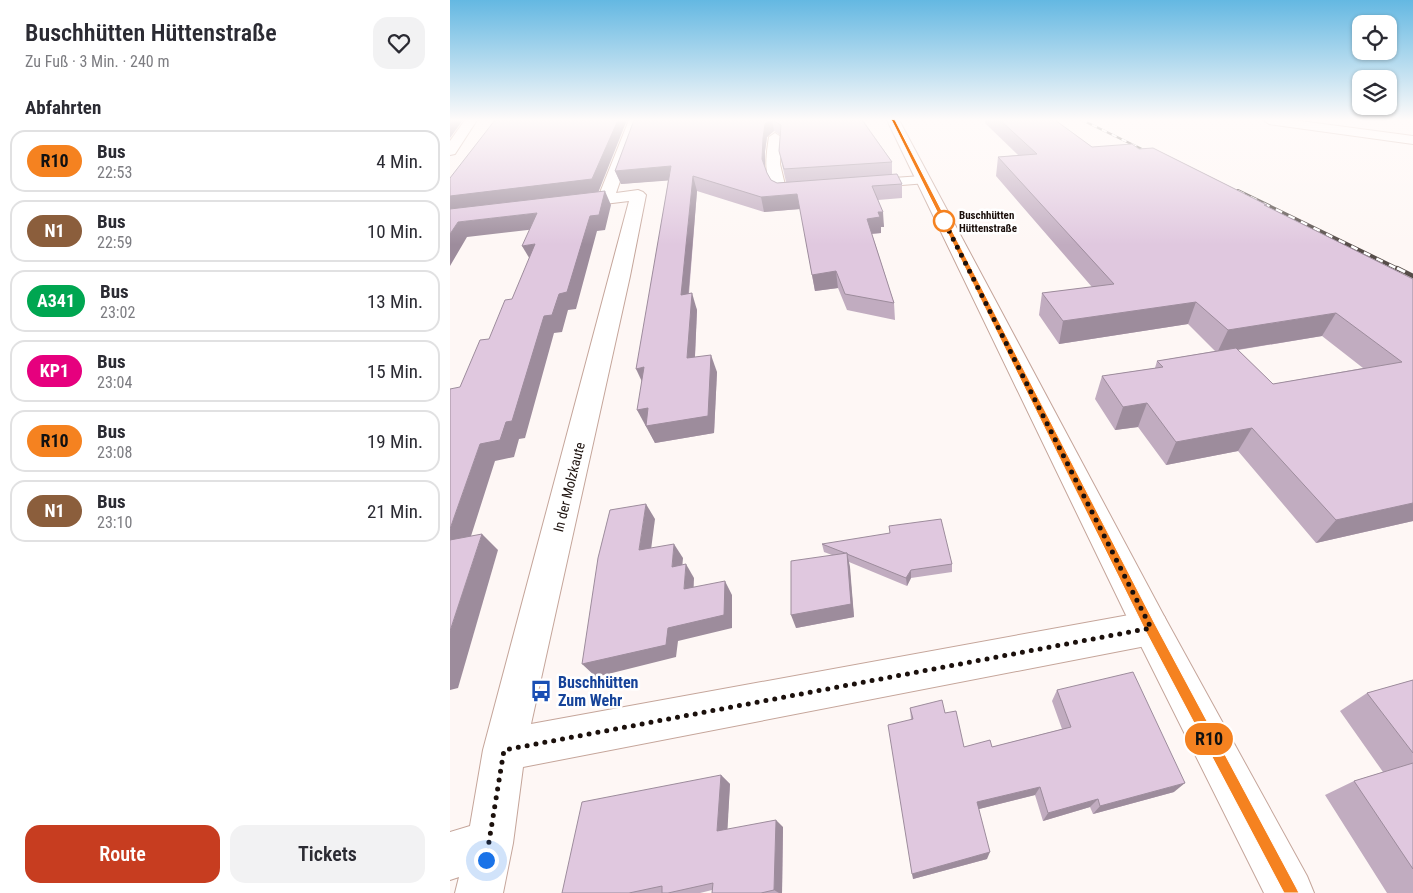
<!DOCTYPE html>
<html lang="de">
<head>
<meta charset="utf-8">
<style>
  body { margin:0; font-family:"Roboto Condensed",sans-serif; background:#f2f2f3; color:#2b2b33; height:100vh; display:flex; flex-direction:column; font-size:19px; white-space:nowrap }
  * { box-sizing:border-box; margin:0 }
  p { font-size:16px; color:#7c7c81 }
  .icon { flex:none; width:28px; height:28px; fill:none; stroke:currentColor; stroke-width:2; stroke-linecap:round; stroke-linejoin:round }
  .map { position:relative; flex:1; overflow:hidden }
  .panel { display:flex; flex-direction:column; background:#fff; width:450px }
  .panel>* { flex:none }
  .badge { padding:0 10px; border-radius:16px; font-size:18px; line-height:32px }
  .buttons { position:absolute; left:902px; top:15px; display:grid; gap:10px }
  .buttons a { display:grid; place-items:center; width:45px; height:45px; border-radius:10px; background:#fff; box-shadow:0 1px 4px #0004; font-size:25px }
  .you { position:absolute; width:25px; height:25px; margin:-12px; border:4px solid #fff; border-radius:50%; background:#1a73e8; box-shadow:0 0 0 8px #1a73e833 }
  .map>.badge { position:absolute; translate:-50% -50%; box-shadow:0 0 0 2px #fff }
  h2 { padding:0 25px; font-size:19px; line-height:45px }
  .round { display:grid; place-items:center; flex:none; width:52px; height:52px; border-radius:15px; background:#f2f2f3 }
  .summary { display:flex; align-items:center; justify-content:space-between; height:85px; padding:0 25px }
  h1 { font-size:24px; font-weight:600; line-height:38px }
  .primary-button { display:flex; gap:10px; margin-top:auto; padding:10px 25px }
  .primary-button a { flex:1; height:58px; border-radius:15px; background:#c73d20; color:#fff; font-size:20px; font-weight:600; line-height:58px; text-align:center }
  .primary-button a+a { background:#f2f2f3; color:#2b2b33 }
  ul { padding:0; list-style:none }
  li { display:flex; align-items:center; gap:15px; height:62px; margin:0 10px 8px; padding:0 15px; border:2px solid #e1e1e2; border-radius:15px }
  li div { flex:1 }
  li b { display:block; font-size:19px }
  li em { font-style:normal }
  li .badge { min-width:55px; font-weight:700; text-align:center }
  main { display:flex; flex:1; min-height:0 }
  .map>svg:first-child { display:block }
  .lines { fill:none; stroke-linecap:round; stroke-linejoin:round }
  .minor-casing { stroke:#c5a59a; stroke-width:2 }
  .secondary-casing { stroke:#c5a59a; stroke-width:2 }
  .trunk-casing { stroke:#c5a59a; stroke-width:2 }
  .minor { fill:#fff; fill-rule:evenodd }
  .secondary { fill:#fff; fill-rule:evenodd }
  .trunk { fill:#fff; fill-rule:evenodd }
  .rail-far2-casing { stroke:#564d49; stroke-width:2.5 }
  .rail-far1-casing { stroke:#564d49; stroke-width:4 }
  .rail-casing { stroke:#564d49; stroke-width:4.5 }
  .rail-far2 { stroke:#fff; stroke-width:2; stroke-dasharray:5.5; stroke-linecap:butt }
  .rail-far1 { stroke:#fff; stroke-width:2.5; stroke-dasharray:7; stroke-linecap:butt }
  .rail { stroke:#fff; stroke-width:3; stroke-dasharray:9; stroke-linecap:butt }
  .wall { fill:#c1acc0; fill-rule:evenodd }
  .shaded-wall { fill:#9d8c9c }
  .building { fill:#e0c8df; stroke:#9d8c9c }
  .line { fill:#f58220; stroke:#fff }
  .walk { stroke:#1b100c; stroke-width:5; stroke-dasharray:0 9 }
  .stop-dot { fill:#fff; stroke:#f58220; stroke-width:2.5 }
  .labels { text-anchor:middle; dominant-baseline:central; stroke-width:5; stroke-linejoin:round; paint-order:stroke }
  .far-stop-label { font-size:11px; font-weight:bold; fill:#1b100c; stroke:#fff; text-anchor:start }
  .street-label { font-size:14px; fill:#1b100c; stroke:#fff }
  .near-transit-label { font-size:16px; font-weight:bold; fill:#164399; stroke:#fff; text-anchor:start }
</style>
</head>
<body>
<main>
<section class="panel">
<div class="summary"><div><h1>Buschhütten Hüttenstraße</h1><p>Zu Fuß · 3 Min. · 240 m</p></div><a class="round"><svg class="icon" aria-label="heart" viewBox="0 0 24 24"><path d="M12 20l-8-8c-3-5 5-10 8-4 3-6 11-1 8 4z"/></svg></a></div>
<h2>Abfahrten</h2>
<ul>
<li><span class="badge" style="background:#f58220;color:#111">R10</span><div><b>Bus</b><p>22:53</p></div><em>4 Min.</em></li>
<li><span class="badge" style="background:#8b5e3c;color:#fff">N1</span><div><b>Bus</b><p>22:59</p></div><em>10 Min.</em></li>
<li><span class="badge" style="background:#00a651;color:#fff">A341</span><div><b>Bus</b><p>23:02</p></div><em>13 Min.</em></li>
<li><span class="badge" style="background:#e6007e;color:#fff">KP1</span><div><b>Bus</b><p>23:04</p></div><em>15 Min.</em></li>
<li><span class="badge" style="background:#f58220;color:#111">R10</span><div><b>Bus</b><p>23:08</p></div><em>19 Min.</em></li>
<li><span class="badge" style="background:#8b5e3c;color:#fff">N1</span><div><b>Bus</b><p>23:10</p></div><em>21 Min.</em></li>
</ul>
<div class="primary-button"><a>Route</a><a>Tickets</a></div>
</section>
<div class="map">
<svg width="963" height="893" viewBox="0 0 963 893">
  <rect width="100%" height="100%" fill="#fef7f5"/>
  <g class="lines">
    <!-- minor casing -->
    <g class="minor-casing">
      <g id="minor">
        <polygon points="15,120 27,120 5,154 0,155 0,141"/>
        <polygon points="179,120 191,120 166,193 188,190 193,192 196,195 180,276 81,724 701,611 714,616 719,628 714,640 701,645 73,767 63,843 53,893 5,893 9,877 0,880 0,832 20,826 33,750 179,201 121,208 115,206 113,203 115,200 149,195"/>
        <path d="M325,133l6,4 -1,27 5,21h28l3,3 -3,3 -33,4 -5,-2c-12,-17 -9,-37 -6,-56z"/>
        <polygon points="472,176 477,177 479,180 477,183 414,188 409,187 407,184 409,181 414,180"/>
      </g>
    </g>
    <!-- secondary casing -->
    <g class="secondary-casing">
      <polygon id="secondary" points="437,120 449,120 714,616 857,876 864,893 814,893 688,640"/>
    </g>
    <!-- trunk casing -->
    <g class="trunk-casing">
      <polygon id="trunk" points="813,120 843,120 963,136 963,144 819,124"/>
    </g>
    <!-- minor -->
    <use href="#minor" class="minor"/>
    <!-- secondary -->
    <use href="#secondary" class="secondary"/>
    <!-- trunk -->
    <use href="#trunk" class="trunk"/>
    <!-- rail-far2 casing -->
    <g class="rail-far2-casing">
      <polyline id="rail-far2" points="632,120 704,155"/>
    </g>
    <!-- rail-far1 casing -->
    <g class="rail-far1-casing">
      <polyline id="rail-far1" points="788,191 950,270"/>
    </g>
    <!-- rail casing -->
    <g class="rail-casing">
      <polyline id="rail" points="947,268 963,276"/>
    </g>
    <!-- rail-far2 -->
    <use href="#rail-far2" class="rail-far2"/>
    <!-- rail-far1 -->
    <use href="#rail-far1" class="rail-far1"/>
    <!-- rail -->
    <use href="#rail" class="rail"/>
  </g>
  <!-- wall -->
  <g class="wall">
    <path d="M184,120h230l1,3 27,39v12l10,10v14l-24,2 6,27h-3v6l-9,1 22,69 1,17 -48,-10 -9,-22 -23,3 -15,-82 -36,3 -67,-21 -8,103 8,16 -2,47 22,15 -3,61 -59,10 -8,-16h-1l-4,-46 26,-201 -47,4 -6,-13zM324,131l6,4 -1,16 7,31 -9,1 -6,-3 -4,-7 -2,-4v-18l2,-14z"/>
    <path d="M535,120h70l37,27 47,2 128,56 -1,1 147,73v242l-97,22 -78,-92 -72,14 -28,-38 -23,3 -20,-31 7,-23 53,-8 2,-7 58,-10 -27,-27 -129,20 -20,-29 3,-22 50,-6 -96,-111 2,-19 20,-2 -33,-32zM872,336l41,32 -90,16 -35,-34z"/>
    <polygon points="372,544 502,564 502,572 461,578 457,586 399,562 404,617 346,628 382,555 374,552"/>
    <polygon points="963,680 963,893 937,893 875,795 904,781 933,772 890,711 917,693"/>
    <polygon points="607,690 724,792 643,814 640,807 593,821 585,795 529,809 537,859 463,879 461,720 460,708 495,713 514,747 542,747 612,729 602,701"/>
    <polygon points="271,775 280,784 277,829 333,827 332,893 262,893 262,890 250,893 112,893"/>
  </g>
  <!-- shaded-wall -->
  <g class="shaded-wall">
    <polygon points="0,120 13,120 0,138"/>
    <polygon points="168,120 177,120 148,193 0,212 0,196"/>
    <polygon points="321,120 322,120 324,131 317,137 315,151 315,173 312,159 313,138 315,124"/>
    <polygon points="221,166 225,180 171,184 165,171"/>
    <polygon points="243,176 247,191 237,311 231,295"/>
    <polygon points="155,191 161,205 155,230 147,231 126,309 118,310 112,332 104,333 75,438 69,439 64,457 45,461 14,558 0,545 0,529 30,444 94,316 109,294 140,216"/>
    <polygon points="347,194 350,209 314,212 311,197"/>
    <polygon points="428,212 433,212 434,227 431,227 431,233 418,234 417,219"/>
    <polygon points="87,213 95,228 17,237 0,266 0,234 8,222"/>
    <polygon points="85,244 81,261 72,246"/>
    <polygon points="386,271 388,288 365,291 362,275"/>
    <polygon points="242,293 247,310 244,376 237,358"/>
    <polygon points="746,302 738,324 609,344 613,321"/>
    <polygon points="886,313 872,336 767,353 778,330"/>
    <polygon points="261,355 267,372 264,433 205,443 187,410"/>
    <polygon points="194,367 194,386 186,369"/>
    <polygon points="697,403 688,427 665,430 673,407"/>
    <polygon points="802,428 788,451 716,465 726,442"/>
    <polygon points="963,503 963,521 866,543 886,520"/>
    <polygon points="196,504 205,519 199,565 189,550"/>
    <polygon points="32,534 48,550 8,688 0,690 0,631"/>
    <polygon points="224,544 233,558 231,581 222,567"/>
    <polygon points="397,553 400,567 404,617 346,628 341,615"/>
    <polygon points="236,564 244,578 243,603 234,589"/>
    <polygon points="461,570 461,578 457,586 456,578"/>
    <polygon points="275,581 282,595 282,628 228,641 226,657 146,677 132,664 218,628"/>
    <polygon points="271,775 280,784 277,838 267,831"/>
    <polygon points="735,783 724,792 643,814 650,806"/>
    <polygon points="590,787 585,795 525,810 527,802"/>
    <polygon points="648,799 640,807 593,821 598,813"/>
    <polygon points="326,820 333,827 332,893 329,893 324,890"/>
    <polygon points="540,852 537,859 463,879 462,874"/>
  </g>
  <!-- building -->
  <g class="building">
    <polygon points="45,120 168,120 142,179 0,196 0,178"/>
    <polygon points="184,120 321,120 315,124 313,138 312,159 317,173 321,180 327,183 447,174 452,184 422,186 433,212 428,212 430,217 417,219 444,303 395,294 386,271 362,275 347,194 311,197 243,176 231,295 242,293 237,358 261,355 258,416 196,426 198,408 187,410 194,367 186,369 221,166 165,171"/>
    <polygon points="322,120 412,120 442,162 334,169 329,151 331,125"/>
    <polygon points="550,120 605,120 642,147 682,144 689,149 703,148 817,205 814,205 963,279 963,503 886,520 802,428 726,442 697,403 673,407 652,376 713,367 707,361 786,348 823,384 952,362 886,313 778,330 746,302 613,321 592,293 664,284 548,157 587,154"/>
    <polygon points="155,191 149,215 140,216 117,292 109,294 102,315 94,316 62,421 56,422 50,440 30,444 0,529 0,389 10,387 30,340 39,339 55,300 62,299 85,244 72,246 87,213 8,222 0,234 0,209"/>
    <polygon points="196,504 189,550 224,544 222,567 236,564 234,589 275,581 274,615 218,628 216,645 132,664 148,558 160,510"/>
    <polygon points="491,519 502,564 461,570 456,578 397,554 397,553 395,553 372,544 440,533 439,526"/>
    <polygon points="32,534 0,631 0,540"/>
    <polygon points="397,553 401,604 341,615 341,561"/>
    <polygon points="683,672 735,783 650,806 648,799 598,813 590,787 527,802 540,852 462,874 438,725 463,719 460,708 492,700 495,713 506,711 514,747 540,740 542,747 621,727 607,690"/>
    <polygon points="963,680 963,753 917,693"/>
    <polygon points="963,763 963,869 904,781"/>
    <polygon points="271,775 267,831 326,820 324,890 311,893 262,893 263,883 218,893 212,893 212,886 179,893 112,893 132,802"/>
  </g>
  <!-- sky -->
  <linearGradient id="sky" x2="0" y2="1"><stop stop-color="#64b8e2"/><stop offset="0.49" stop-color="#fffbfa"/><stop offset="1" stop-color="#fffbfa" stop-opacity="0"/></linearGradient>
  <rect width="963" height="245" fill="url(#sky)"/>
  <!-- line -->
  <polygon class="line" points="441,119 445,120 705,624 846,887 849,893 834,893 696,632"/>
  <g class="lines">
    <!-- walk -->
    <polyline class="walk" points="36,860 54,750 701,628 494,221"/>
  </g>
  <!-- icons -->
  <defs>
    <g id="bus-bare" transform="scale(1.725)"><path d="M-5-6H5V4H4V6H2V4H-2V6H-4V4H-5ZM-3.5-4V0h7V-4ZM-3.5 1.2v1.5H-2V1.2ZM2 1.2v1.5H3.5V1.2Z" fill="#1a4fb4" stroke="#fff" stroke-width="2.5" paint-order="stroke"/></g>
  </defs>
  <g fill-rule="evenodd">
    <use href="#bus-bare" x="91" y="691"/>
  </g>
  <!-- markers -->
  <circle class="stop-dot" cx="494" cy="221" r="10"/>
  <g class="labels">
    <!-- far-stop labels -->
    <g class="far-stop-label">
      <text x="509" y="215">Buschhütten<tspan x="509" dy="13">Hüttenstraße</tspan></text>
    </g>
    <!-- street labels -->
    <g class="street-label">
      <text transform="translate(119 487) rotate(-76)">In der Molzkaute</text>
    </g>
    <!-- near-transit labels -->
    <g class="near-transit-label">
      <text x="108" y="682">Buschhütten<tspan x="108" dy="18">Zum Wehr</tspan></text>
    </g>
  </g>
</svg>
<div class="buttons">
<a><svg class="icon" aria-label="locate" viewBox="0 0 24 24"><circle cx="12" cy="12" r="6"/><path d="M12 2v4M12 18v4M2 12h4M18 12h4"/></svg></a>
<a><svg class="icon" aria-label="layers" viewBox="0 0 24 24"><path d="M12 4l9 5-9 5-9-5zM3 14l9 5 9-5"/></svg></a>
</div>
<div class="you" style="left:36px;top:860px"></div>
<b class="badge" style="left:759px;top:739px;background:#f58220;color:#111">R10</b>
</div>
</main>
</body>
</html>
